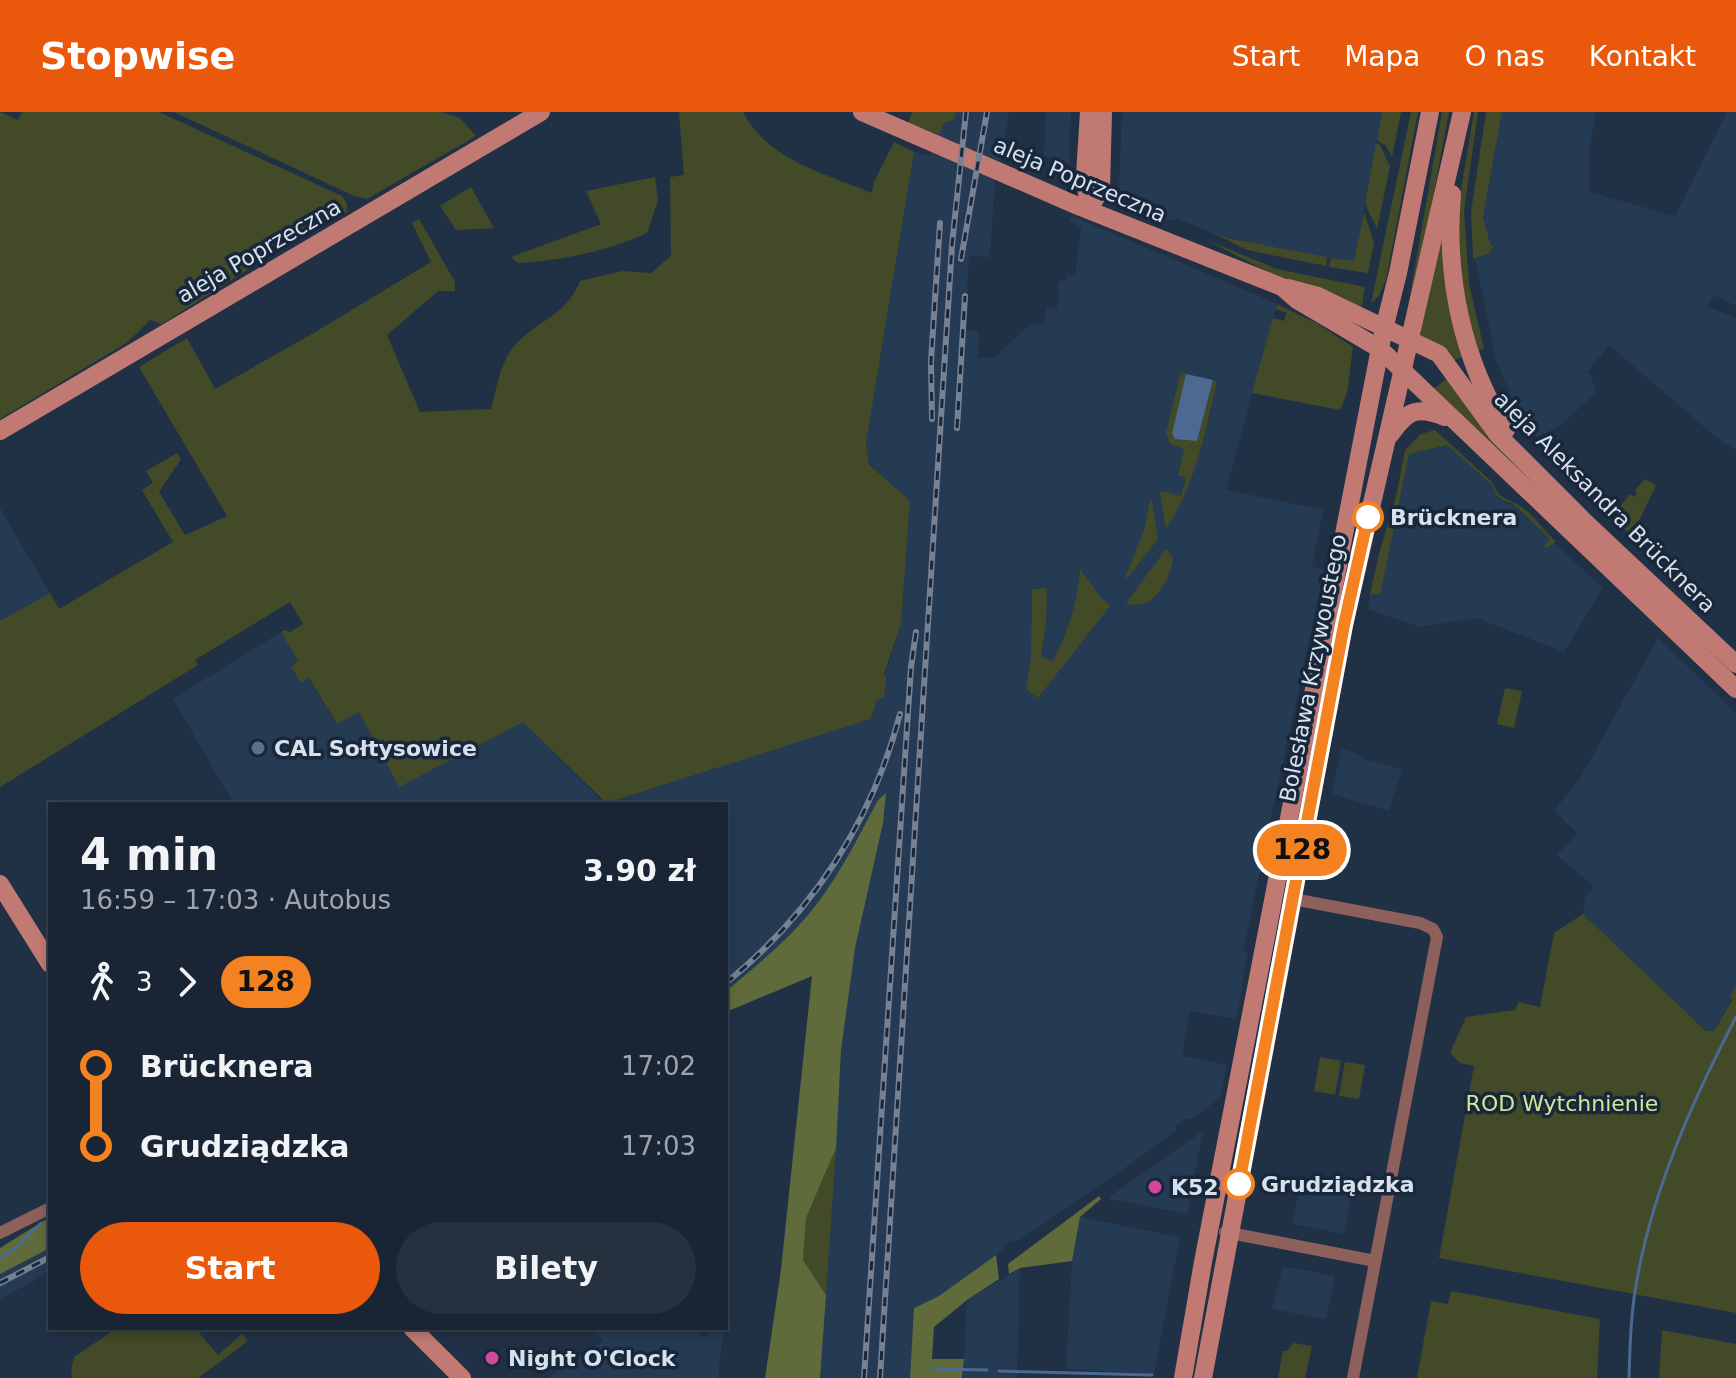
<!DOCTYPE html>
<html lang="pl">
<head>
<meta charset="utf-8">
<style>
  body { margin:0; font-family:"DejaVu Sans",sans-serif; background:#263140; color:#f1f3f6; height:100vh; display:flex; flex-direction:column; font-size:30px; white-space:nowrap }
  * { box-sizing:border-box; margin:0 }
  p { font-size:26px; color:#9fa5ac }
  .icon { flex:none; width:44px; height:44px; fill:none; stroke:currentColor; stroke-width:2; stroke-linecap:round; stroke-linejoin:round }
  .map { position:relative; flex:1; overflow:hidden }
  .sheet { position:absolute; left:48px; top:690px; width:680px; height:528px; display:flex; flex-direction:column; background:#192534; border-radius:0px; box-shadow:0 4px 12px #0003,0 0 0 2px #37424f }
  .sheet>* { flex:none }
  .badge { padding:0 16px; border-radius:26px; font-size:28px; line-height:52px }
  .map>.badge { position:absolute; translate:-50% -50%; box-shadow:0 0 0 4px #fff }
  .legs { display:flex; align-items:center; gap:12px; height:88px; padding:0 32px; font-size:26px }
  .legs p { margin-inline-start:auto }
  .overview { display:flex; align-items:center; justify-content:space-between; height:136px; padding:0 32px }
  h1 { font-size:44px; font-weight:700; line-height:60px }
  .primary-button { display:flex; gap:16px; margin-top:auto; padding:16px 32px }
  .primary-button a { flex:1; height:92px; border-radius:48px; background:#ea580c; color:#fff; font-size:32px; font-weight:700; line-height:92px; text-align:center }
  .primary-button a+a { background:#263140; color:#f1f3f6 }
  ul { padding:0 32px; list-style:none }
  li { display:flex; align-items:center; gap:28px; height:80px; font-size:30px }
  li i { display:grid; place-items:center; width:12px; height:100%; margin:0 10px; background:currentColor }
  li i::after { content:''; width:20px; height:20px; margin:-10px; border:6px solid; border-radius:50%; background:#192534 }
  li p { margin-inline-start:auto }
  li:first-child i { background:linear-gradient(#0000 50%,currentColor 0) }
  li:last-child i { background:linear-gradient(currentColor 50%,#0000 0) }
  header { display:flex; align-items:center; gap:48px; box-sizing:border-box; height:112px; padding:0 40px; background:#ea580c; color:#fff }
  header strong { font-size:38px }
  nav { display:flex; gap:44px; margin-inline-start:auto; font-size:28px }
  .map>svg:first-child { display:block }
  .built { fill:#253a53 }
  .green { fill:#424a28 }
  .forest { fill:#606b3b }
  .water { fill:#4c6a91 }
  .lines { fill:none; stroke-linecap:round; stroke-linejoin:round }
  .stream { stroke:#4c6a91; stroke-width:3 }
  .street { stroke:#8d605c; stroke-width:12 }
  .secondary { stroke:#c17a73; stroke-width:18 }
  .rail-casing { stroke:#758293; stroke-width:6 }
  .rail { stroke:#18273a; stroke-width:3; stroke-dasharray:9; stroke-linecap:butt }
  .line-1-casing { stroke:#fff; stroke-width:18 }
  .line-1 { stroke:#f58220; stroke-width:12 }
  .stop-1-dot { fill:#fff; stroke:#f58220; stroke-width:4 }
  .service-dot { fill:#5c6f8a; stroke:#18273a; stroke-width:3 }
  .hotel-dot { fill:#d1479c; stroke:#18273a; stroke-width:3 }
  .labels { text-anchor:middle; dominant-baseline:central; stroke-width:7; stroke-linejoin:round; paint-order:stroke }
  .street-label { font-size:22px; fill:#d7e1ee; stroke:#18273a }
  .stop-label { font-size:22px; font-weight:bold; fill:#d7e1ee; stroke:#18273a; text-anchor:start }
  .poi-label { font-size:22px; font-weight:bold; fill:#d7e1ee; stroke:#18273a; text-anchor:start }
  .park-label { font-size:22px; fill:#d1e598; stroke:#18273a }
</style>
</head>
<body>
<header>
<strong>Stopwise</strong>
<nav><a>Start</a><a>Mapa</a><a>O nas</a><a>Kontakt</a></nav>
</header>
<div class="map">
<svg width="1736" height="1266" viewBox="0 0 1736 1266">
  <rect width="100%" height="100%" fill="#213145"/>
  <!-- built -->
  <g class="built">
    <polygon points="941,0 1009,0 1000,53 995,70 990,145 969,144 965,218 979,220 978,245 994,246 1030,212 1044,213 1047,196 1057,197 1059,169 1066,169 1067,163 1075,163 1081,115 1069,109 1072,104 1277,192 1226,378 1323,398 1312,454 1324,458 1243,839 1248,840 1236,907 1190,899 1182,944 1227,953 1220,984 1207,996 1191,1007 1185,1007 1175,1015 1177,1018 1118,1061 1021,1127 1008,1131 1000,1140 939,1184 914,1196 910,1266 769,1266 812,864 726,900 726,692 234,692 173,587 281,520 336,612 359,599 523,610 602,689 871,607 901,512 910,389 869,351 866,332 914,40 930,44"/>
    <polygon points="1046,0 1071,0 1069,52 1044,43"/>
    <polygon points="1122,0 1382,0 1354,150 1227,126 1177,107 1171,109 1131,92 1122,85 1119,73"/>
    <polygon points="1502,0 1596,0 1590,35 1590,80 1675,104 1727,0 1736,0 1736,194 1714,183 1707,194 1736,206 1736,338 1717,326 1609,233 1587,261 1591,264 1596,280 1559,315 1536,325 1512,287 1496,248 1475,147 1487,142 1491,134 1483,105"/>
    <polygon points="1447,333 1492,373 1493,379 1506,391 1512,392 1603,476 1564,540 1477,506 1420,515 1368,497 1370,482 1380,483 1408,342"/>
    <polygon points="0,396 50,481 0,509"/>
    <polygon points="1658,526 1736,601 1736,877 1714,919 1706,919 1583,802 1585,785 1594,775 1557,743 1578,722 1554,699 1582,663"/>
    <polygon points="1341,637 1358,642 1363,647 1402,657 1389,699 1332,682"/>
    <polygon points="1203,1019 1187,1102 1110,1087 1109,1085"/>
    <polygon points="1301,1069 1352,1079 1344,1122 1292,1112"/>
    <polygon points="1080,1105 1180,1125 1154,1262 1066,1257 1072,1149"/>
    <polygon points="50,1135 50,1160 0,1187 0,1158"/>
    <polygon points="1283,1154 1335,1164 1326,1207 1272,1197"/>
    <polygon points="1020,1156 1017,1266 963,1266 967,1188"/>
    <polygon points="594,1216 695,1216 704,1226 715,1216 720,1216 723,1221 718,1266 548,1266 603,1229"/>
  </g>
  <!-- green -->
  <g class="green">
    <polygon points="0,0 18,8 22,0 159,0 342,84 347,92 347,100 279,138 162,212 150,208 128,230 0,307"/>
    <polygon points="174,0 441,0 460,6 476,24 367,87 354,84"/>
    <path d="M679,0h64c24,48 83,62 129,81l2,-11 20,-40 20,10 -48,292 3,20 41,37 -9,123 -17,50 2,3 -2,21 -7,2 -6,19 -265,84 -83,-81 -124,65 -40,-75 -22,12 -28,-46 -8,5 -10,-16 7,-6 -17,-29 3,-2 6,2 13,-8 -13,-22 -95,58 3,5 -198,122v-166l50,-28 9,16 114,-67 -31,-52 11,-7 -7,-12 31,-18 4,6 -22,33 26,43 42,-19 -88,-149 48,-29 28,51 102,-58 114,-69 -19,-39 7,-4 36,63v9h-17l-51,44 33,77 71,-3c6,-22 9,-49 26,-66 23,-24 49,-27 63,-62l42,-10 29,2 20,-17 -1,-79 14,-2z"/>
    <polygon points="912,0 956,0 955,7 943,11 940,23 908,11"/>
    <polygon points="1382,0 1401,0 1392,45 1386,34 1377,28"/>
    <polygon points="1411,0 1418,0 1386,168 1379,184 1371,191"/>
    <polygon points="1442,0 1449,0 1412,197 1406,206"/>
    <polygon points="1474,0 1478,0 1464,99 1469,172 1484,237 1476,240 1461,180 1459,90"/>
    <polygon points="1486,0 1502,0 1483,105 1491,134 1494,135 1487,142 1473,147 1471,100"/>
    <polygon points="1376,31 1380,33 1390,55 1377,117 1365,92"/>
    <path d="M655,65l3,23 -11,33c-42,19 -84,27 -129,30l-7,-6 90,-33 -15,-33z"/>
    <polygon points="471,75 494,116 456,118 440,94"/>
    <polygon points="1364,100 1374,131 1368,161 1329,155 1331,146 1354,149"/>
    <polygon points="1441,108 1465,244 1452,249 1420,223"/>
    <polygon points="1209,119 1227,126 1327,145 1326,154 1247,138"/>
    <polygon points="1204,127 1277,157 1365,175 1362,194 1343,190 1282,167"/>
    <polygon points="1277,192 1318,212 1353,235 1347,281 1340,298 1252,281 1273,206 1284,209 1287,201 1276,197"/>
    <path d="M1181,260l5,2 -14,59 25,8 16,-61 4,1c-12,52 -21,103 -51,148l-6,-35 1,-3 20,5 5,-18 -8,-3 6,-26 -14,-5 -4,-11z"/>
    <polygon points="1448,266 1505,343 1599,432 1432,278"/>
    <path d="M1435,318l58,53c4,14 13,15 24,21 14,8 27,26 39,38l-10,6 -2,-2 6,-7 -38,-36c-10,-1 -18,-9 -20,-18l-45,-40 -38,9 -29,141 -10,-1 9,-40 17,-57 9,-47 16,-16z"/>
    <polygon points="1645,367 1656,373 1635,417 1648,425 1643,435 1617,410 1619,396 1630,382 1634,385 1637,382 1635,378"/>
    <polygon points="1150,388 1152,389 1158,427 1127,467 1126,464 1144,418"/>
    <path d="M1166,437l7,9c-2,21 -21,56 -47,45z"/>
    <path d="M1080,457l20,27 10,10 -72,92 -12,-9 5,-30 1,-70 15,-1 -1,35 -5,33 12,5c15,-29 25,-60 27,-92z"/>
    <polygon points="1505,576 1522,579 1514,616 1497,612"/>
    <polygon points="1583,802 1706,919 1714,919 1732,888 1730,885 1734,875 1736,877 1736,1201 1439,1146 1474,954 1460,951 1450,941 1466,905 1515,898 1519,890 1540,895 1554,821"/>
    <polygon points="1320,945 1341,949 1335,983 1314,979"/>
    <polygon points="1345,950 1365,953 1359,987 1339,984"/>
    <polygon points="836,1036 826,1183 803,1148 806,1106"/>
    <polygon points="1451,1179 1600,1207 1597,1266 1417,1266 1431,1189 1448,1192"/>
    <polygon points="117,1216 195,1216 218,1243 242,1222 248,1229 198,1266 72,1266 71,1257 74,1245"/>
    <polygon points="1662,1218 1736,1232 1736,1266 1659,1266"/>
    <polygon points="1293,1231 1312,1234 1305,1266 1278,1266 1283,1239 1287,1239"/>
  </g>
  <!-- forest -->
  <g class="forest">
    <path d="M886,681l-3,30 -28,125 -14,102 -5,98 -30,70 -3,42 23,35 -6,83h-55l16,-108 31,-294 -86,36v-21c33,-27 68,-56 93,-90 23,-31 41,-67 59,-101z"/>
    <polygon points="1099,1084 1101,1087 1080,1105 1072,1149 1020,1156 1009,1162 1008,1152"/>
    <polygon points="50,1105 50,1136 0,1162 0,1136"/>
    <polygon points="996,1143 999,1167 967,1188 934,1215 932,1247 964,1247 962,1266 910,1266 914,1196 939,1184"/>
  </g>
  <!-- water -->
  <polygon class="water" points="1186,262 1213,268 1197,329 1175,327 1172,321"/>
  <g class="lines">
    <!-- stream -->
    <g class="stream">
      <polyline points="0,1147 18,1134 41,1111"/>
      <polyline points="934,1257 987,1258"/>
      <polyline points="999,1259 1152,1263"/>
      <path d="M1629,1266c1,-35 2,-69 9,-104 17,-90 56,-176 98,-257"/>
    </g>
    <!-- street -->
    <g class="street">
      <polyline points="1293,787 1420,811 1433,817 1437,825 1353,1266"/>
      <polyline points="1225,1120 1375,1149"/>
      <polyline points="0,1121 50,1096"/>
    </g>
    <!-- secondary -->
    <g class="secondary">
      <polyline points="862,0 1078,94 1282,175 1297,188 1380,237 1736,577"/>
      <polyline points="1089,0 1085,63 1089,98"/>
      <path d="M1452,82c-7,83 10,165 54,236"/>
      <polyline points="1089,98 1101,76 1103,0"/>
      <polyline points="1288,176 1318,184 1439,242 1498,323 1586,411 1736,552"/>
      <polyline points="0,319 541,0"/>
      <path d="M1390,323c18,-25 26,-29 55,-18"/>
      <polyline points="0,772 50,852"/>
      <polyline points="412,1216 462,1266"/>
      <polyline points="1183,1266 1203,1150 1383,221 1398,161 1430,0"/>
      <polyline points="1203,1266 1344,513 1462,0"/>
    </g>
    <!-- rail casing -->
    <g class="rail-casing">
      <g id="rail">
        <polyline points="961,147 987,0"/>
        <polyline points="932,307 931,249 940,111"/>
        <polyline points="957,316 965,184"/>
        <path d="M726,871c86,-70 146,-161 174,-269"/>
        <polyline points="0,1171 50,1145"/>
        <polyline points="864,1266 911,555 916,520"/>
        <polyline points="880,1266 952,133 966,0"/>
      </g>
    </g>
    <!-- rail -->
    <use href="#rail" class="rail"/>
  </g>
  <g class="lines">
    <!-- line-1 casing -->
    <g class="line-1-casing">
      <polyline id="line-1" points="1239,1072 1344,513 1368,405"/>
    </g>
    <!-- line-1 -->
    <use href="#line-1" class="line-1"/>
  </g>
  <!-- markers -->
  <g class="stop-1-dot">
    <circle cx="1368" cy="405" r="14"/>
    <circle cx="1239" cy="1072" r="14"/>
  </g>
  <circle class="service-dot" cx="258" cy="636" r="8"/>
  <g class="hotel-dot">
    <circle cx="1155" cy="1075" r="8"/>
    <circle cx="492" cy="1246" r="8"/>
  </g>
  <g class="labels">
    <!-- street labels -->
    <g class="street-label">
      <text transform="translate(1080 68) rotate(23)">aleja Poprzeczna</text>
      <text transform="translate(259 139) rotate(-30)">aleja Poprzeczna</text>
      <text transform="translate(1605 390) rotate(45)">aleja Aleksandra Brücknera</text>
      <text transform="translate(1313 556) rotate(-79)">Bolesława Krzywoustego</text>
    </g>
    <!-- stop labels -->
    <g class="stop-label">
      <text x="1390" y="405">Brücknera</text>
      <text x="1261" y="1072">Grudziądzka</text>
    </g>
    <!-- poi labels -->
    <g class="poi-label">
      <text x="274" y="636">CAL Sołtysowice</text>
      <text x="1171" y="1075">K52</text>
      <text x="508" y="1246">Night O'Clock</text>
    </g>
    <!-- park labels -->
    <g class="park-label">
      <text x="1562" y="991">ROD Wytchnienie</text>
    </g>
  </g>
</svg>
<b class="badge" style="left:1302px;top:738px;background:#f58220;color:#111">128</b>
<section class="sheet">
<div class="overview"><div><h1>4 min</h1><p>16:59 – 17:03 · Autobus</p></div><b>3.90 zł</b></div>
<div class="legs"><svg class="icon" aria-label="walk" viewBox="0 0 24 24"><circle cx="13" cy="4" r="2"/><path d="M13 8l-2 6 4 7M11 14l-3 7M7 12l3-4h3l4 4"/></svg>3<svg class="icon" aria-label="forward" viewBox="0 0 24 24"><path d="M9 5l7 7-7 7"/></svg><b class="badge" style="background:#f58220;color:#111">128</b></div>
<ul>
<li><i style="color:#f58220"></i><b>Brücknera</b><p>17:02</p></li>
<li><i style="color:#f58220"></i><b>Grudziądzka</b><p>17:03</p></li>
</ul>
<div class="primary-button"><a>Start</a><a>Bilety</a></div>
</section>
</div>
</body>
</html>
